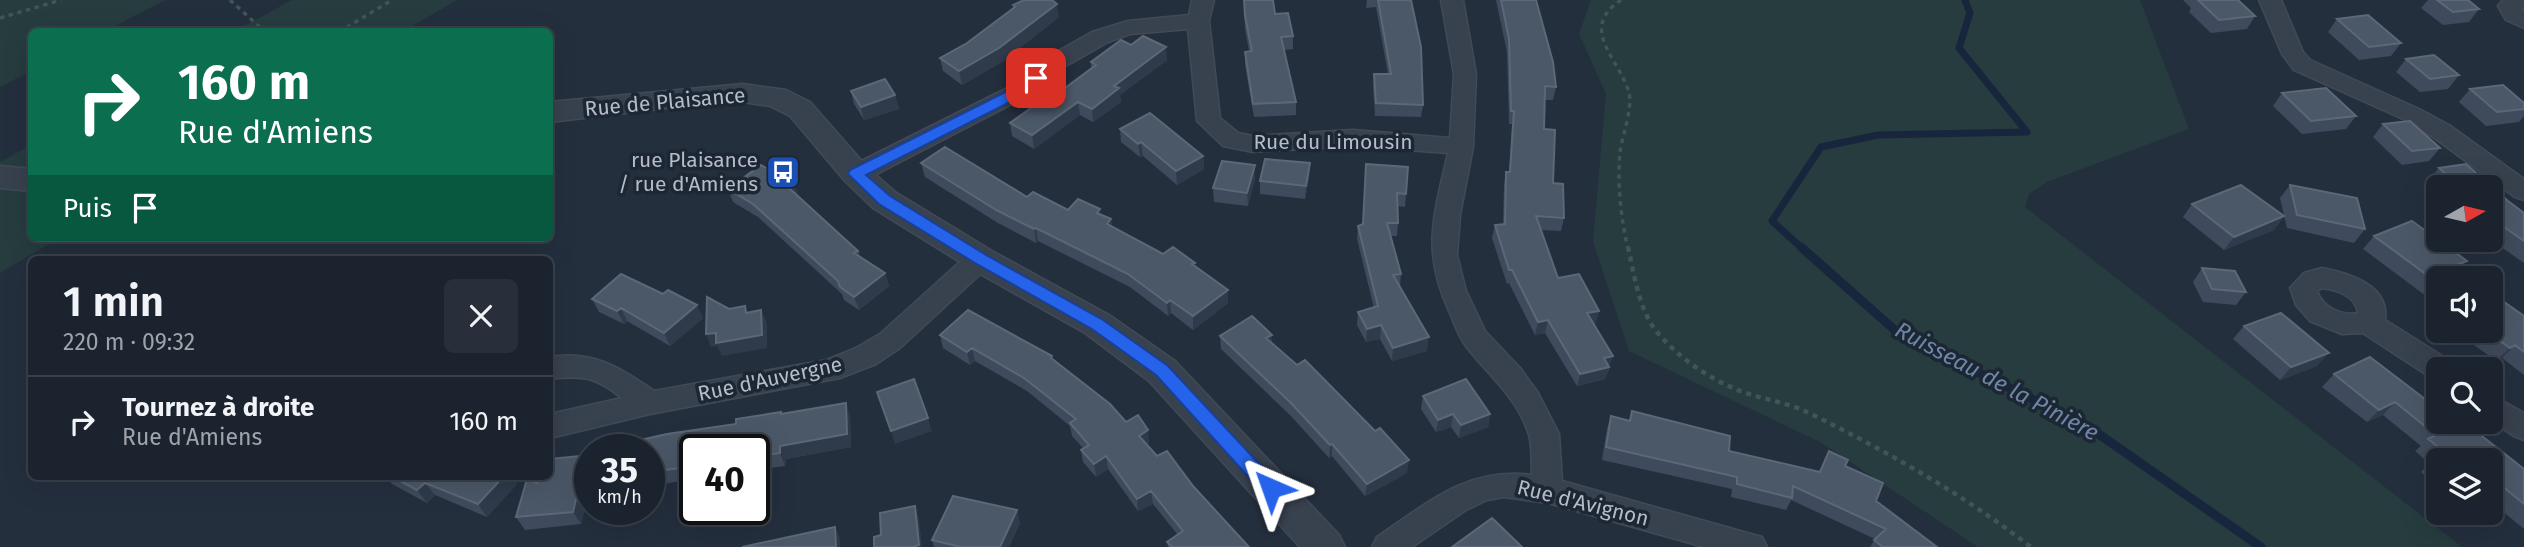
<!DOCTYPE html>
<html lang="fr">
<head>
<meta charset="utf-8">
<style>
	:root { --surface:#1b232e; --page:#282f3a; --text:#f1f3f6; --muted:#a0a4aa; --line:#39404a }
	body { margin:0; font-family:"Fira Sans",sans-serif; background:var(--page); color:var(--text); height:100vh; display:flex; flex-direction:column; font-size:26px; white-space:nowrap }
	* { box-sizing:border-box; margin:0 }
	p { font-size:23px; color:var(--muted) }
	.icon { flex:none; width:38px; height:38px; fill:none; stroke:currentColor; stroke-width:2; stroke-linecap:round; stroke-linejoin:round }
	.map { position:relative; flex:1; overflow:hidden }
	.details { position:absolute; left:28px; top:256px; width:525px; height:224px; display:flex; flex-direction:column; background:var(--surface); border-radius:10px; box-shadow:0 7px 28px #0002,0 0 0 2px var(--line) }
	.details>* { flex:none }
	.top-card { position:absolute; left:28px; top:28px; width:525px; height:214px; border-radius:10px; box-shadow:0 7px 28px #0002,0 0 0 2px var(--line); background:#0b6e4f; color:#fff; overflow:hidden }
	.needle { width:46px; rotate:82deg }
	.controls { position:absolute; left:2426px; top:175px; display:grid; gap:14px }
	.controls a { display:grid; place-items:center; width:77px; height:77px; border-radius:10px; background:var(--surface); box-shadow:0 7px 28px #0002,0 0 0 2px var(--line); font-size:35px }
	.speed { position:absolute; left:574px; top:434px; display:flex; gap:14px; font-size:35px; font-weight:700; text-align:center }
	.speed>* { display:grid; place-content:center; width:91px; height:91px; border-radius:50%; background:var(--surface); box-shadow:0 7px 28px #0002,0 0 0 2px var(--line); line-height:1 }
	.speed small { font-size:18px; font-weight:400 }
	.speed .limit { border:4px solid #111; border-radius:10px; background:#fff; color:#111 }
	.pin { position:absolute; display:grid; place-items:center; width:60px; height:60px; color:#fff; margin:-30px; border-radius:14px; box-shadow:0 4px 10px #0006 }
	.me { position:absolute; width:77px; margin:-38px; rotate:317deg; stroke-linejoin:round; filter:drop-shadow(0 0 5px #0008) }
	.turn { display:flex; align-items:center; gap:24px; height:147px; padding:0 35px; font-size:32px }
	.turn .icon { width:91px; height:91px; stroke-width:2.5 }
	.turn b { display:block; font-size:49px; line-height:60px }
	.then { display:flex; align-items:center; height:66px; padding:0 35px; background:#0003; gap:14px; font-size:26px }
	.round { display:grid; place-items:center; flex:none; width:74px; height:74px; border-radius:10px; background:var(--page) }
	.overview { display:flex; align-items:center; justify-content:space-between; height:119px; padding:0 35px }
	h1 { font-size:42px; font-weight:600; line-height:52px }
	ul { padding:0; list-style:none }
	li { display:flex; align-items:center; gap:21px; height:91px; padding:0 35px; border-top:2px solid var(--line) }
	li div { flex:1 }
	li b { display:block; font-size:26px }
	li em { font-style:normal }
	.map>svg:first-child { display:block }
	.green { fill:#263c3f }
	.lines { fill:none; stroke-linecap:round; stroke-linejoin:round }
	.stream-far1 { stroke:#17263c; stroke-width:7 }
	.stream { stroke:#17263c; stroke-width:9 }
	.minor-casing { stroke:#414a57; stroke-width:3 }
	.tertiary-casing { stroke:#414a57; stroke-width:3 }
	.path-far1 { stroke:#3f5557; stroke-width:3.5; stroke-dasharray:4.5 4.5; stroke-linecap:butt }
	.path { stroke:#3f5557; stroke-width:4.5; stroke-dasharray:5 5; stroke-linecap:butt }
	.minor { fill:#38414e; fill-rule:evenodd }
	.tertiary { fill:#38414e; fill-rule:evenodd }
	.wall { fill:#3f4b5c }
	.shaded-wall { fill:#2f3b4b }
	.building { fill:#4b5868; stroke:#5c6777; stroke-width:2 }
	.route { fill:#2563eb; stroke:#184099; stroke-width:2 }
	.labels { text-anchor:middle; stroke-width:7; stroke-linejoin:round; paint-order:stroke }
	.street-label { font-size:21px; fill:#b4bcc9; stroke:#1d2633 }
	.poi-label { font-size:21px; fill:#b4bcc9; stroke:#1d2633; text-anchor:end }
	.water-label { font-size:23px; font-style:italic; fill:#6d86a8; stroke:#1d2633 }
</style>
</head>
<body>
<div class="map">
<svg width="2524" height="547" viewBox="0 0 2524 547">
	<rect width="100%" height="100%" fill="#242f3e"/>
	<path class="green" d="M 0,0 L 165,0 L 106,31 L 32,32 L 31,71 L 0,87 Z
		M 292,0 L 457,0 L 404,31 L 235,31 Z
		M 1591,0 L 2140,0 L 2189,129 L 2047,182 L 2029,194 L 2025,207 L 2462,547 L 1978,547 L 1822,443 L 1629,351 L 1593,241 L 1606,94 L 1579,34 Z
		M 31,145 L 32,238 L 59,238 L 0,273 L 0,162 Z"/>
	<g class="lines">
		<path class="stream-far1" d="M 1803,249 L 1772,221 L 1821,147 L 1878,135 L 2027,132 L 1959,48 L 1970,13 L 1965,0"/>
		<path class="stream" d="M 1801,247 L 1897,332 L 2090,428 L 2261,547"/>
		<g class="minor-casing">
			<path id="minor" d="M 1192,0 L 1214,0 L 1209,21 L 1220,118 L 1238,133 L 1253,136 L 1353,130 L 1450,138 L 1454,74 L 1441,0 L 1463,0 L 1476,74 L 1473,147 L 1460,215 L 1457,255 L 1466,291 L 1485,331 L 1520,368 L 1538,393 L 1559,434 L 1562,481 L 1751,534 L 1762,537 L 1767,547 L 1704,547 L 1548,503 L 1504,497 L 1487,500 L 1466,510 L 1412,547 L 1372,547 L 1377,537 C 1426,504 1468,466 1532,475 C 1531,461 1533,444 1528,432 C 1516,396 1487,374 1465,345 C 1458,335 1454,322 1449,311 C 1421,250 1434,215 1448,153 L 1353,146 L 1253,152 L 1223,146 L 1197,121 L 1188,29 L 1130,34 L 1108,42 L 1057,71 L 1031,94 L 865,180 L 856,182 L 847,180 L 844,174 L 847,168 L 1015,84 L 1041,61 L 1092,32 L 1128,21 L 1189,15 Z
				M 2259,0 L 2281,0 L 2303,52 L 2310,60 L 2419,109 L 2449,125 L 2524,179 L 2524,200 L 2515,197 L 2433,137 L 2403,119 L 2294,70 L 2282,54 Z
				M 2503,0 L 2524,0 L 2524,7 L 2521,8 L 2524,12 L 2524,28 L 2506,20 L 2498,6 Z
				M 980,250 L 989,252 L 993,259 L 989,266 L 900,348 L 876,364 L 840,378 L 650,414 L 550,438 L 550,414 L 622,398 C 595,377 584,375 550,379 L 550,357 C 592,350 620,367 654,391 L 827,360 L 856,348 L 880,334 L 971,252 Z
				M 2322,268 C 2348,273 2390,285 2385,320 L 2450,361 L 2454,369 L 2438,369 L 2438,379 L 2430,377 L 2363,333 L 2342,334 L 2310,321 L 2296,305 L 2290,288 L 2304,273 ZM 2322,288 C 2337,290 2356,296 2358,313 C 2342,316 2323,308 2317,291 Z
				M 2490,394 L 2524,413 L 2524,440 L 2514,436 L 2490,420 Z"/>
		</g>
		<g class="tertiary-casing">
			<path id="tertiary" d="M 743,84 L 786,90 L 810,102 L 867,167 L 895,192 L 992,251 L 1109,315 L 1175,361 L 1339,535 L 1345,547 L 1300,547 L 1149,381 L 1085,333 L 968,267 L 873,208 L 845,181 L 790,116 L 770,106 L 743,102 L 701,104 L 550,122 L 550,102 Z
				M 0,166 L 32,169 L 32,191 L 0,188 Z"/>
		</g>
		<path class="path-far1" d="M 230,0 L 265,32
			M 1621,0 C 1577,29 1620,59 1629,93 C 1633,107 1622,137 1620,152 C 1617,183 1621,219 1628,249
			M 0,18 L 61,0
			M 339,32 L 392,0"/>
		<path class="path" d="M 1628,247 C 1634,274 1639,310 1657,332 C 1676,355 1705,376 1733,388 C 1757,399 1785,401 1809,413 C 1888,452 1961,493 2031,547"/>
		<use href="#minor" class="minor"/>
		<use href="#tertiary" class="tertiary"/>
	</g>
	<path class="wall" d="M 1244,0 L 1275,14 L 1293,36 L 1293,49 L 1284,50 L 1296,102 L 1296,115 L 1254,117 L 1245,65 L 1245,52 L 1249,51 L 1245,29 Z
		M 1367,0 L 1411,0 L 1423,105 L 1421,117 L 1375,116 L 1373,87 L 1374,74 L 1388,74 L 1376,7 L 1366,8 Z
		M 1496,0 L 1536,0 L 1556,87 L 1553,100 L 1544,100 L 1544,129 L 1553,183 L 1564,218 L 1561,231 L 1540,230 L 1558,278 L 1599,311 L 1595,324 L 1593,324 L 1609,369 L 1605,379 L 1577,386 L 1545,333 L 1535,335 L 1509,283 L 1507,284 L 1492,238 L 1495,225 L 1503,224 L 1504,185 L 1506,172 L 1509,172 L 1512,124 L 1509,124 L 1507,52 Z
		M 2183,0 L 2238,0 L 2255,16 L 2247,29 L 2211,33 L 2189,12 L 2191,8 Z
		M 2428,0 L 2468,0 L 2479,9 L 2469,22 L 2443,25 L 2421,8 Z
		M 1013,5 L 1059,17 L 1002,62 L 962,85 L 943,71 L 940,58 L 967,43 L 1013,9 Z
		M 2337,19 L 2401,43 L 2391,56 L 2359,60 L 2328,32 Z
		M 1131,45 L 1167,60 L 1120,95 L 1121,102 L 1093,122 L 1080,115 L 1034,149 L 1012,136 L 1010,123 L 1046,102 L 1091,69 L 1091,62 Z
		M 2406,59 L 2459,75 L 2448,89 L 2420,92 L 2396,72 Z
		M 2470,89 L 2524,103 L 2524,116 L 2519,122 L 2486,126 L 2459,102 Z
		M 851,91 L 895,95 L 899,109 L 864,120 L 854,104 Z
		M 2282,93 L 2356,116 L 2346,129 L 2302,134 L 2273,106 Z
		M 2383,124 L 2440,148 L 2429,161 L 2402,165 L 2373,137 Z
		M 1120,129 L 1203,156 L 1204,169 L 1177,185 L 1143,156 L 1140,157 L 1121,142 Z
		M 921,163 L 1068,210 L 1101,214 L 1111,219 L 1112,227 L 1163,254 L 1195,263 L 1195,266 L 1228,290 L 1228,303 L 1193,330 L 1171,313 L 1168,316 L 1130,287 L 1038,241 L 1036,243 L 998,223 L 925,177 Z
		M 1310,163 L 1309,177 L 1305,199 L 1260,194 L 1260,181 Z
		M 2466,164 L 2508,201 L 2524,213 L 2524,263 L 2490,239 L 2490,187 L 2438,187 L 2438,190 L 2428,181 L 2439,168 Z
		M 1255,165 L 1255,178 L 1248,206 L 1214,202 L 1213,188 Z
		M 1408,167 L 1405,207 L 1397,206 L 1398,223 L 1397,236 L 1391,236 L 1401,274 L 1400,287 L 1427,351 L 1392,361 L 1380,339 L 1366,342 L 1357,325 L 1358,312 L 1374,308 L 1357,239 L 1358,226 L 1363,224 Z
		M 2290,185 L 2365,229 L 2354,243 L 2287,228 L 2280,198 Z
		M 728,189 L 799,197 L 858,251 L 860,257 L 885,273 L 889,286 L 859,310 L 844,300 L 842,294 L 758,217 L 733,202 Z
		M 2192,204 L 2284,216 L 2274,230 L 2224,250 L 2183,217 Z
		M 2374,236 L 2459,270 L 2438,278 L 2438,305 L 2363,249 Z
		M 2202,268 L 2246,292 L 2236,305 L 2203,302 L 2193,282 Z
		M 592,299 L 703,318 L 670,346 L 627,321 L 624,324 L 599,312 Z
		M 2524,316 L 2524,375 L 2502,358 L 2496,361 L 2455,331 L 2490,331 Z
		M 2244,326 L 2317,366 L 2280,380 L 2233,339 Z
		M 940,335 L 1053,360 L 1149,443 L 1146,445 L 1157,456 L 1193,486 L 1249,547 L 1168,547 L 1167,542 L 1178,535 L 1153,504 L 1138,511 L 1108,469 L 1096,477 L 1083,462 L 1081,450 L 1083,448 L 1072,436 L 1070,426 L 1027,391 L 975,361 L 970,365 L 943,348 Z
		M 1272,335 L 1272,343 L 1407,473 L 1365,496 L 1332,456 L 1329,458 L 1291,416 L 1221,349 L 1220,336 Z
		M 2334,374 L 2438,409 L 2524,469 L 2524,529 L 2490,501 L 2490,460 L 2438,460 L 2438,487 L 2421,472 L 2430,464 L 2415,451 L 2421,446 L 2383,415 L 2367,422 L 2322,387 Z
		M 1423,396 L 1490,414 L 1488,427 L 1459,438 L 1451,427 L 1436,432 L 1421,409 Z
		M 1632,411 L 1729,451 L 1819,472 L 1829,451 L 1845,466 L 1876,501 L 1937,547 L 1870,547 L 1875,539 L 1791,500 L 1786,510 L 1731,497 L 1732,489 L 1602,460 L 1607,429 L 1611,416 L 1629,421 Z
		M 782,414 L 850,416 L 851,447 L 786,459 L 785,466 L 754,470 L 754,450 L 695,450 L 695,479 L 656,485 L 656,488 L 649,489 L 649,450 L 736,424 Z
		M 590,455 L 590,503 L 586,504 L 581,524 L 525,530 L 516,517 L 537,483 Z
		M 386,476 L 512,476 L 517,484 L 487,517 L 435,495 L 427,503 L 392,484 Z
		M 1020,523 L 1009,547 L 934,547 L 932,540 Z"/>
	<path class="shaded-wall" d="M 1057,4 L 1059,17 L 1002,62 L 962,85 L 959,71 Z
		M 1166,47 L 1167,60 L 1120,95 L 1121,102 L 1093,122 L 1092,109 L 1114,86 Z
		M 895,95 L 899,109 L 864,120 L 861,107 Z
		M 1078,102 L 1080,115 L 1034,149 L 1032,135 Z
		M 1141,142 L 1143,156 L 1140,157 L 1138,144 Z
		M 1203,156 L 1204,169 L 1177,185 L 1176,171 Z
		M 1310,163 L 1309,177 L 1305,199 L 1306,186 Z
		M 1255,165 L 1255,178 L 1248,206 L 1247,193 Z
		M 794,184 L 799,197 L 789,188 Z
		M 2284,216 L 2274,230 L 2224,250 L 2234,237 Z
		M 1111,219 L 1113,232 L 1107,224 Z
		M 1036,228 L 1038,241 L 1036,243 L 1034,229 Z
		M 2467,261 L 2455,274 L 2454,266 Z
		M 885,273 L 889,286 L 859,310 L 854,297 Z
		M 1228,290 L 1228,303 L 1193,330 L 1193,316 Z
		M 1170,300 L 1171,313 L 1168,316 L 1167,303 Z
		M 697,305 L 703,318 L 670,346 L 664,333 Z
		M 621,308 L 627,321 L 624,324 L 617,311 Z
		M 761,310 L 767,323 L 767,348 L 722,356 L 717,346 L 711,347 L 706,334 Z
		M 1599,311 L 1595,324 L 1583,326 L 1587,313 Z
		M 1548,320 L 1545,333 L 1535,335 L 1538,322 Z
		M 1381,325 L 1380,339 L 1366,342 L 1367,329 Z
		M 1272,335 L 1272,348 L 1266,338 Z
		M 1429,337 L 1427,351 L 1392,361 L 1393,348 Z
		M 2515,345 L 2502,358 L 2496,361 L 2510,348 Z
		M 972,348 L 975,361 L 970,365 L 967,352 Z
		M 2329,353 L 2317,366 L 2280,380 L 2291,367 Z
		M 1613,356 L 1605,379 L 1577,386 L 1580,374 L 1604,358 Z
		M 2395,402 L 2383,415 L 2367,422 L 2379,410 Z
		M 846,403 L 850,416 L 851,447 L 786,459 L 785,466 L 780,453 L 780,446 Z
		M 1453,414 L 1451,427 L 1436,432 L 1438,420 Z
		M 1490,414 L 1488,427 L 1459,438 L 1461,425 Z
		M 928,418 L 932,431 L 895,444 L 891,431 Z
		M 1148,430 L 1149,443 L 1140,449 L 1139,436 Z
		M 1332,444 L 1332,456 L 1329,458 L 1330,445 Z
		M 1106,456 L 1108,469 L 1096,477 L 1094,464 Z
		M 1409,460 L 1407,473 L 1365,496 L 1367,484 Z
		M 649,473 L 656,485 L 656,488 L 649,489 Z
		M 504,476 L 512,476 L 517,484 L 487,517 L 478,504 Z
		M 425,483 L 435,495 L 427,503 L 417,490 Z
		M 590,489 L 590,503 L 586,504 L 581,524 L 573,512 L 578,491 Z
		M 1151,491 L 1153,504 L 1138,511 L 1137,499 Z
		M 915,506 L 919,519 L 922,547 L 912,547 Z
		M 1017,510 L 1020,523 L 1009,547 L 1000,547 Z
		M 835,527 L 840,539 L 840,547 L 836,547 Z"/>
	<path class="building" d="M 1024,0 L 1052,0 L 1057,4 L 999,48 L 959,71 L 940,58 L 967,43 L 1015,7 L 1013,5 Z
		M 1244,0 L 1273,0 L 1275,14 L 1288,13 L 1293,36 L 1281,37 L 1296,102 L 1253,104 L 1245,52 L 1252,51 L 1245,16 Z
		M 1378,0 L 1411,0 L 1421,47 L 1423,105 L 1376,103 L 1374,74 L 1391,74 Z
		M 1501,0 L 1536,0 L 1553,62 L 1556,87 L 1545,86 L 1544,129 L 1555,130 L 1553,183 L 1563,184 L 1564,218 L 1536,216 L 1558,278 L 1579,274 L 1599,311 L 1587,313 L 1613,356 L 1604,358 L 1609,367 L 1580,374 L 1548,320 L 1538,322 L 1512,270 L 1509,270 L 1495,225 L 1505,224 L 1506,172 L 1510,172 L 1514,111 L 1511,111 L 1509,39 Z
		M 2198,0 L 2238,0 L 2255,16 L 2219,20 Z
		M 2437,0 L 2468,0 L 2479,9 L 2453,12 Z
		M 2368,15 L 2401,43 L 2369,47 L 2337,19 Z
		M 1143,36 L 1166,47 L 1114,86 L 1119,88 L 1092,109 L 1078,102 L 1032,135 L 1010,123 L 1042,100 L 1046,102 L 1096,65 L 1091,62 L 1121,40 L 1131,45 Z
		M 2434,55 L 2459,75 L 2430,79 L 2406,59 Z
		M 885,79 L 895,95 L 861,107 L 851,91 Z
		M 2503,85 L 2524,103 L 2524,109 L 2497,112 L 2470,89 Z
		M 2326,88 L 2356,116 L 2311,121 L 2282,93 Z
		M 1150,113 L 1203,156 L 1176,171 L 1141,142 L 1138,144 L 1120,129 Z
		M 2410,121 L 2440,148 L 2412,151 L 2383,124 Z
		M 945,147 L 1027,197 L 1033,192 L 1068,210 L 1078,199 L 1100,209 L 1097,213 L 1111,219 L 1107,224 L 1163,254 L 1173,247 L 1195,263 L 1192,264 L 1228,290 L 1193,316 L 1170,300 L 1167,303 L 1128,274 L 1036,228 L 1034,229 L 996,210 L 921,163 Z
		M 1265,159 L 1310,163 L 1306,186 L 1260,181 Z
		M 1222,161 L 1255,165 L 1247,193 L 1213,188 Z
		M 1366,164 L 1408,167 L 1406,194 L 1397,193 L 1398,223 L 1387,223 L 1401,274 L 1393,275 L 1429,337 L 1393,348 L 1381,325 L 1367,329 L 1358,312 L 1378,306 L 1358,226 L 1363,224 Z
		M 2466,164 L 2508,201 L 2524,213 L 2524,241 L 2490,217 L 2490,187 L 2460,187 L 2439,168 Z
		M 761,165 L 794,184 L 789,188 L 858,251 L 854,253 L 885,273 L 854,297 L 840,287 L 838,281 L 753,204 L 728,189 Z
		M 2241,185 L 2284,216 L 2234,237 L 2192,204 Z
		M 2290,185 L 2357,198 L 2365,229 L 2297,215 Z
		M 2412,221 L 2467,261 L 2454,266 L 2471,278 L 2438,278 L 2438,283 L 2374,236 Z
		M 2202,268 L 2235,271 L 2246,292 L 2212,289 Z
		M 621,274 L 663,294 L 668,290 L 697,305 L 664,333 L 621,308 L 617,311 L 592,299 Z
		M 2490,292 L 2524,316 L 2524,352 L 2515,345 L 2510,348 L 2486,331 L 2490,331 Z
		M 707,297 L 729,309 L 745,306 L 746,313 L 761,310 L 762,335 L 716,343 L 716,333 L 706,334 Z
		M 968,310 L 1052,356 L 1051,358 L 1110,404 L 1126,422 L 1138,415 L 1148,430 L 1139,436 L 1157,456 L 1167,451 L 1193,486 L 1249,547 L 1172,547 L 1167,542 L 1183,531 L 1151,491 L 1137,499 L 1106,456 L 1094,464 L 1081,450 L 1089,445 L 1070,423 L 1076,419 L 1024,378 L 972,348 L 967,352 L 940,335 Z
		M 2281,313 L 2329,353 L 2291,367 L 2244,326 Z
		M 1252,316 L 1272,335 L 1266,338 L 1297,365 L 1305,360 L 1375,431 L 1380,428 L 1409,460 L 1367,484 L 1332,444 L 1330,445 L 1291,403 L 1220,336 Z
		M 2370,357 L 2438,409 L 2438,422 L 2464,422 L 2524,469 L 2524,504 L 2490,476 L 2490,460 L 2438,460 L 2438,463 L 2434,460 L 2447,454 L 2428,439 L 2436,435 L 2395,402 L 2379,410 L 2334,374 Z
		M 914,379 L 928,418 L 891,431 L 877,392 Z
		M 1466,379 L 1490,414 L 1461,425 L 1453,414 L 1438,420 L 1423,396 Z
		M 846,403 L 847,434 L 780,446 L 780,453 L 754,457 L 754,450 L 695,450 L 695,466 L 649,472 L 649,450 L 604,450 L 604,448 L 667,434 L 736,424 L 736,419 L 781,412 L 781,414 Z
		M 1632,411 L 1730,436 L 1729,451 L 1820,472 L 1829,451 L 1848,460 L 1845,466 L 1883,483 L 1876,501 L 1937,547 L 1883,547 L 1874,540 L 1886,529 L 1793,486 L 1792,498 L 1737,484 L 1737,477 L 1606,447 L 1611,416 L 1630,421 Z
		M 590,455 L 590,489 L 578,491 L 573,512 L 516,517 L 527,479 L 537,483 L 539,476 L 550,476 L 550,459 Z
		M 391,476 L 504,476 L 478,504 L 425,483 L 417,490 Z
		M 953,496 L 1017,510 L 1000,547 L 961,547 L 932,540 Z
		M 915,506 L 919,545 L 912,547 L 874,547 L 874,537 L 881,535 L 880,513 Z
		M 1492,518 L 1522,547 L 1452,547 Z
		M 835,527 L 836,547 L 742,547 Z"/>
	<path class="route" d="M 1036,73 L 1043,78 L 1041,81 L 1014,100 L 866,175 L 890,196 L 986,255 L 1103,320 L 1168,366 L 1277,483 L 1280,488 L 1277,494 L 1271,496 L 1264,494 L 1156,375 L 1092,329 L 975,263 L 879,204 L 848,174 L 850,170 L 1004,93 Z"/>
	<defs>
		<g id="bus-square" transform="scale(1.75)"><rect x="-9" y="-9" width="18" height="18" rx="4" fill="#1a4fb4" stroke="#1d2633"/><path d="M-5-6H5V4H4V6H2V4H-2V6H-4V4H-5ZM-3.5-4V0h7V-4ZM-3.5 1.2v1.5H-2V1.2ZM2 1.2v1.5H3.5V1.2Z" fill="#fff"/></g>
	</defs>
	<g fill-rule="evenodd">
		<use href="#bus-square" x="783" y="172"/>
	</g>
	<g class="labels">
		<g class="street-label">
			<text transform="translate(665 102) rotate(-5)" y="7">Rue de Plaisance</text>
			<text x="1333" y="149">Rue du Limousin</text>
			<text transform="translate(770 379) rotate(-12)" y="7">Rue d'Auvergne</text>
			<text transform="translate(1583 503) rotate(14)" y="7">Rue d'Avignon</text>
		</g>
		<g class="poi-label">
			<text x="758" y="167">rue Plaisance<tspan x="758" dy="24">/ rue d'Amiens</tspan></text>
		</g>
		<g class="water-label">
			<text transform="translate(1997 381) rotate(28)" y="8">Ruisseau de la Pinière</text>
		</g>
	</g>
</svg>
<div class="controls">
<a><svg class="needle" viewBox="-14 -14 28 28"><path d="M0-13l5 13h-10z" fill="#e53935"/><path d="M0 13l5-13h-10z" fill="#a0a4aa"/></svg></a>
<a><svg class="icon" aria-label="sound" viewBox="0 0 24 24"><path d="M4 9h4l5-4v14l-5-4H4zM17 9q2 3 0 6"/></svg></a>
<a><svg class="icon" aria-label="search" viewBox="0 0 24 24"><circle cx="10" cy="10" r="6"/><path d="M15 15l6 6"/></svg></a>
<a><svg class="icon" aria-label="layers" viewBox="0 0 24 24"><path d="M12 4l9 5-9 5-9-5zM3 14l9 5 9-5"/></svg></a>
</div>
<div class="speed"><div>35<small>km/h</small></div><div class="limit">40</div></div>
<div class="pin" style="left:1036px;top:78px;background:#d93025"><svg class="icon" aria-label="arrive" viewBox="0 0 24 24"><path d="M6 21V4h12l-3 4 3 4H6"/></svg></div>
<svg class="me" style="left:1271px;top:488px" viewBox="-20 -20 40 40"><path d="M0-17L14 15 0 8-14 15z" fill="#2563eb" stroke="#fff" stroke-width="4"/></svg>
<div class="top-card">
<div class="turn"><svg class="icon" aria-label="right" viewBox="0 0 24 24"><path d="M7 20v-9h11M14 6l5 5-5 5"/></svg><div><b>160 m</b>Rue d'Amiens</div></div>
<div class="then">Puis<svg class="icon" aria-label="arrive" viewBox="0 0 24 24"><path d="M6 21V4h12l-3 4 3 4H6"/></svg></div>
</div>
<section class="details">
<div class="overview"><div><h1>1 min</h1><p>220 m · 09:32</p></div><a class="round"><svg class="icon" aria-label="close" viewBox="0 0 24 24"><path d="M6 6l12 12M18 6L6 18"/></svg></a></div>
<ul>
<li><svg class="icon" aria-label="right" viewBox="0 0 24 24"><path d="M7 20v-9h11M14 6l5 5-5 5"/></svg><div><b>Tournez à droite</b><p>Rue d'Amiens</p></div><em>160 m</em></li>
</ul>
</section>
</div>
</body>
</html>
